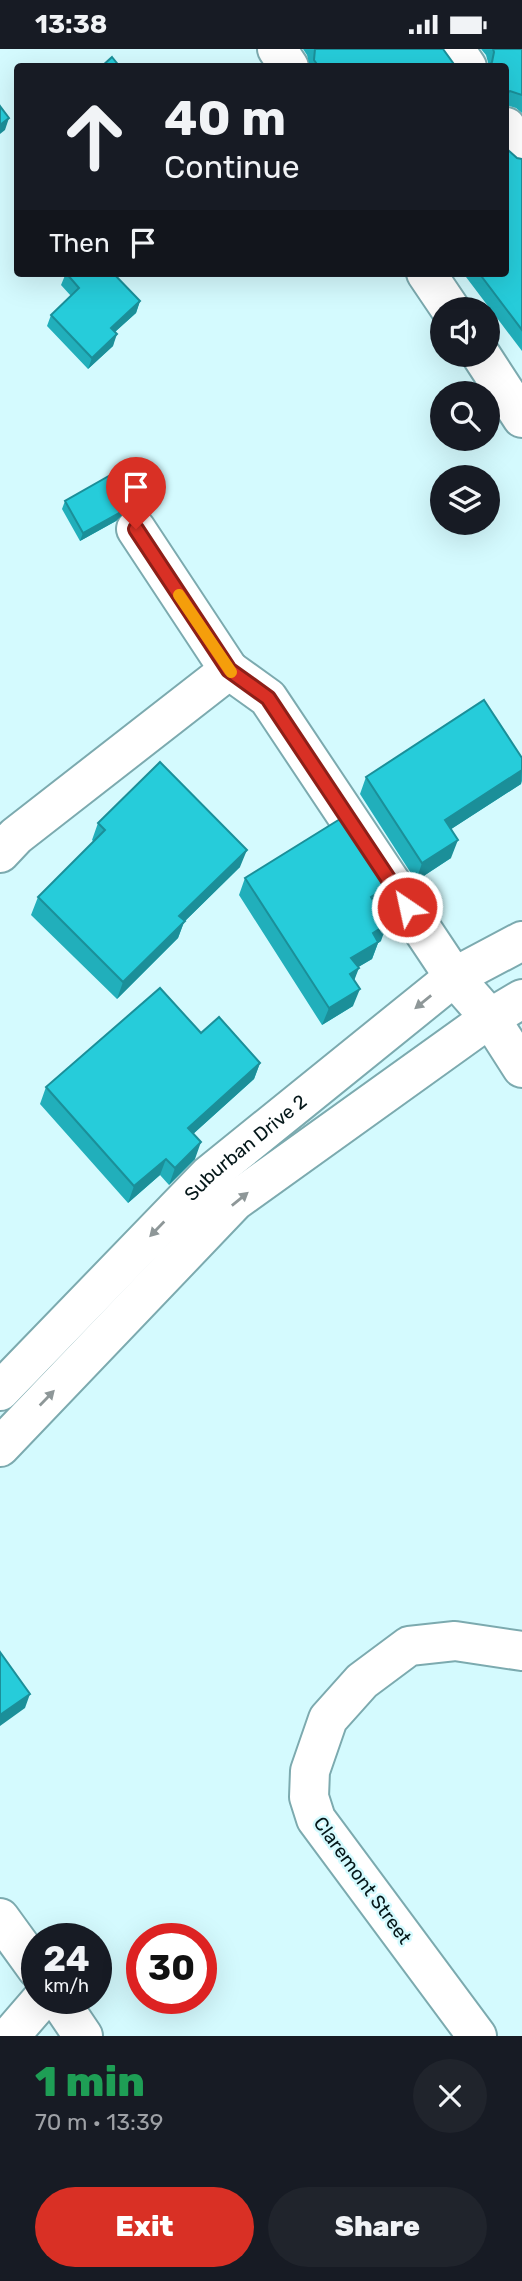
<!DOCTYPE html>
<html lang="en">
<head>
<meta charset="utf-8">
<style>
	:root { --surface:#171b24; --page:#20242c; --text:#f1f3f6; --muted:#9ea1a6; --accent:#d93025 }
	body { margin:0; font-family:Rubik,sans-serif; background:var(--page); color:var(--text); height:100vh; display:flex; flex-direction:column; font-size:26px; white-space:nowrap }
	* { box-sizing:border-box; margin:0 }
	p { font-size:23px; color:var(--muted) }
	.icon { flex:none; width:38px; height:38px; fill:none; stroke:currentColor; stroke-width:2; stroke-linecap:round; stroke-linejoin:round }
	.map { position:relative; height:1987px; overflow:hidden }
	.drawer { display:flex; flex-direction:column; background:var(--surface); flex:1 }
	.drawer>* { flex:none }
	.guide { position:absolute; left:14px; top:14px; width:495px; height:214px; border-radius:7px; box-shadow:0 7px 28px #0002; background:#171b24; color:var(--text); overflow:hidden }
	.tools { position:absolute; left:430px; top:248px; display:grid; gap:14px }
	.tools a { display:grid; place-items:center; width:70px; height:70px; border-radius:50%; background:var(--surface); box-shadow:0 7px 28px #0002; font-size:35px }
	.speed { position:absolute; left:21px; top:1874px; display:flex; gap:14px; font-size:35px; font-weight:700; text-align:center }
	.speed>* { display:grid; place-content:center; width:91px; height:91px; border-radius:50%; background:var(--surface); box-shadow:0 7px 28px #0002; line-height:1 }
	.speed small { font-size:18px; font-weight:400 }
	.speed .limit { border:10px solid #d22; background:#fff; color:#111 }
	.pin { position:absolute; display:grid; place-items:center; width:60px; height:60px; color:#fff; margin:-72px -30px; border-radius:50% 50% 50% 0; rotate:-45deg; box-shadow:0 0 7px #0007 }
	.pin .icon { rotate:45deg }
	.me { position:absolute; width:77px; margin:-38px; rotate:326deg; stroke-linejoin:round; filter:drop-shadow(0 0 5px #0008) }
	.turn { display:flex; align-items:center; gap:24px; height:147px; padding:0 35px; font-size:32px }
	.turn .icon { width:91px; height:91px; stroke-width:2.5 }
	.turn b { display:block; font-size:49px; line-height:60px }
	.then { display:flex; align-items:center; height:66px; padding:0 35px; background:#0003; gap:14px; font-size:26px }
	.round { display:grid; place-items:center; flex:none; width:74px; height:74px; border-radius:37px; background:var(--page) }
	.overview { display:flex; align-items:center; justify-content:space-between; height:119px; padding:0 35px }
	h1 { font-size:42px; font-weight:800; line-height:52px; color:#1e9e55 }
	.button { display:flex; gap:14px; margin-top:auto; padding:14px 35px }
	.button a { flex:1; height:80px; border-radius:42px; background:var(--accent); color:#fff; font-size:28px; font-weight:800; line-height:80px; text-align:center }
	.button a+a { background:var(--page); color:var(--text) }
	.status { display:flex; justify-content:space-between; align-items:center; height:49px; padding:0 35px; background:var(--surface); direction:ltr }
	.status svg { height:19px; fill:currentColor }
	.map>svg:first-child { display:block }
	.lines { fill:none; stroke-linecap:round; stroke-linejoin:round }
	.minor-casing { stroke:#7caaaf; stroke-width:42 }
	.minor { stroke:#fff; stroke-width:38 }
	.wall { fill:#21afbb }
	.shaded-wall { fill:#1b8f99 }
	.building { fill:#26ccda; stroke:#1b8f99; stroke-width:2 }
	.oneway { fill:#8e9798 }
	.route-casing { stroke:#8d1f18; stroke-width:18 }
	.route { stroke:#d93025; stroke-width:12 }
	.slow { stroke:#f59e0b; stroke-width:12 }
	.labels { text-anchor:middle; stroke-width:5; stroke-linejoin:round; paint-order:stroke }
	.street-label { font-size:19px; fill:#051719; stroke:#d4fafe }
</style>
</head>
<body>
<div class="status"><b>13:38</b><svg viewBox="0 0 49 12"><path d="M0 12V9h3v3zM5 12V6h3v6zM10 12V3h3v9zM15 12V0h3v12zM26 1h20v11H26zM47 4h2v5h-2z"/></svg></div>
<div class="map">
<svg width="522" height="1987" viewBox="0 0 522 1987">
	<rect width="100%" height="100%" fill="#d4fafe"/>
	<g class="lines">
		<g class="minor-casing">
			<g id="minor">
				<path d="M 277,0 L 289,18"/>
				<path d="M 455,0 L 467,18"/>
				<path d="M 506,78 L 522,104"/>
				<path d="M 426,224 L 451,261"/>
				<path d="M 481,306 L 522,369"/>
				<path d="M 136,480 L 229,621"/>
				<path d="M 0,804 L 16,787 L 229,621 L 268,649 L 454,928 L 490,969 L 522,1019"/>
				<path id="s1" d="M 0,1342 L 209,1126 L 454,928 L 522,892"/>
				<path d="M 0,1398 L 235,1152 L 490,969 L 522,950"/>
				<path d="M 0,1869 L 37,1920"/>
				<path d="M 58,1950 L 83,1987"/>
				<path d="M 10,1987 L 42,1950"/>
				<path d="M 477,1987 L 316,1770 L 309,1748 L 310,1722 L 328,1670 L 362,1632 L 409,1597 L 455,1592 L 522,1602"/>
			</g>
		</g>
		<use href="#minor" class="minor"/>
	</g>
	<path class="wall" d="M 303,0 L 443,0 L 456,18 L 310,18 L 307,6 Z
		M 481,0 L 522,0 L 522,64 L 516,59 L 506,56 L 506,18 L 489,17 L 486,6 Z
		M 508,101 L 517,109 L 522,110 L 522,302 L 463,224 L 506,224 Z
		M 66,224 L 140,252 L 136,264 L 115,283 L 113,297 L 88,320 L 47,277 L 51,266 L 71,247 L 61,236 Z
		M 65,452 L 131,452 L 128,460 L 116,472 L 80,492 L 62,460 Z
		M 522,709 L 522,732 L 521,735 L 451,780 L 451,809 L 416,832 L 360,745 L 366,728 Z
		M 98,774 L 240,818 L 184,873 L 178,889 L 117,950 L 31,866 L 38,848 L 94,793 L 92,791 Z
		M 245,829 L 386,838 L 379,856 L 377,857 L 381,892 L 378,894 L 372,910 L 358,918 L 354,931 L 353,957 L 322,976 L 239,846 Z
		M 201,984 L 260,1014 L 254,1030 L 193,1085 L 195,1110 L 169,1136 L 160,1126 L 128,1154 L 40,1055 L 46,1038 Z"/>
	<path class="shaded-wall" d="M 510,42 L 506,53 L 506,43 Z
		M 9,69 L 5,81 L 0,85 L 0,76 Z
		M 140,252 L 136,264 L 107,290 L 111,279 Z
		M 117,285 L 113,297 L 88,320 L 92,309 Z
		M 131,452 L 128,460 L 116,472 L 80,492 L 83,484 Z
		M 522,721 L 521,735 L 439,788 L 445,771 Z
		M 458,791 L 451,809 L 416,832 L 422,814 Z
		M 247,801 L 240,818 L 184,873 L 178,889 L 117,950 L 123,933 L 179,867 Z
		M 386,838 L 379,856 L 364,865 L 371,848 Z
		M 387,875 L 381,892 L 378,894 L 372,910 L 345,926 L 351,909 L 373,884 Z
		M 359,919 L 352,937 L 350,925 Z
		M 360,940 L 353,957 L 322,976 L 329,959 Z
		M 260,1014 L 254,1030 L 182,1095 L 188,1079 Z
		M 201,1093 L 195,1110 L 169,1136 L 175,1119 Z
		M 166,1110 L 160,1126 L 128,1154 L 134,1137 Z
		M 30,1645 L 25,1659 L 0,1677 L 0,1666 Z"/>
	<path class="building" d="M 315,0 L 443,0 L 456,18 L 319,18 L 314,11 Z
		M 493,0 L 522,0 L 522,46 L 510,42 L 506,43 L 506,18 L 488,18 L 492,13 L 494,3 Z
		M 112,8 L 120,18 L 101,18 Z
		M 0,57 L 9,69 L 0,76 Z
		M 506,97 L 508,101 L 517,109 L 522,110 L 522,281 L 479,224 L 506,224 Z
		M 66,224 L 113,224 L 140,252 L 111,279 L 117,285 L 92,309 L 51,266 L 79,239 Z
		M 114,424 L 131,452 L 119,464 L 83,484 L 65,452 Z
		M 484,651 L 522,709 L 522,721 L 445,771 L 458,791 L 422,814 L 366,728 Z
		M 160,713 L 247,801 L 179,867 L 185,872 L 123,933 L 38,848 L 105,781 L 98,774 Z
		M 340,770 L 386,838 L 371,848 L 387,875 L 373,884 L 378,893 L 351,909 L 359,919 L 350,925 L 360,940 L 329,959 L 245,829 Z
		M 160,939 L 201,984 L 219,968 L 260,1014 L 188,1079 L 201,1093 L 175,1119 L 166,1110 L 134,1137 L 46,1038 Z
		M 0,1603 L 30,1645 L 0,1666 Z"/>
	<defs><path id="oneway-solid" d="M-6-.8H1V-3.2L6.5 0L1 3.2V.8H-6Z" transform="scale(1.75)"/></defs>
	<g class="oneway">
		<use href="#oneway-solid" transform="translate(423 953) rotate(141)"/>
		<use href="#oneway-solid" transform="translate(240 1150) rotate(-39)"/>
		<use href="#oneway-solid" transform="translate(157 1180) rotate(134)"/>
		<use href="#oneway-solid" transform="translate(47 1349) rotate(-46)"/>
	</g>
	<g class="lines">
		<g class="route-casing">
			<path id="route" d="M 136,480 L 229,621 L 268,649 L 407,858"/>
		</g>
		<use href="#route" class="route"/>
		<path class="slow" d="M 179,546 L 231,623"/>
	</g>
	<g class="labels">
		<g class="street-label">
			<text dy="7" stroke="none"><textPath href="#s1" startOffset="346">Suburban Drive 2</textPath></text>
			<text transform="translate(363 1831) rotate(54)" y="7">Claremont Street</text>
		</g>
	</g>
</svg>
<div class="tools">
<a><svg class="icon" aria-label="sound" viewBox="0 0 24 24"><path d="M4 9h4l5-4v14l-5-4H4zM17 9q2 3 0 6"/></svg></a>
<a><svg class="icon" aria-label="search" viewBox="0 0 24 24"><circle cx="10" cy="10" r="6"/><path d="M15 15l6 6"/></svg></a>
<a><svg class="icon" aria-label="layers" viewBox="0 0 24 24"><path d="M12 4l9 5-9 5-9-5zM3 14l9 5 9-5"/></svg></a>
</div>
<div class="speed"><div>24<small>km/h</small></div><div class="limit">30</div></div>
<div class="pin" style="left:136px;top:480px;background:#d93025"><svg class="icon" aria-label="arrive" viewBox="0 0 24 24"><path d="M6 21V4h12l-3 4 3 4H6"/></svg></div>
<svg class="me" style="left:407px;top:858px" viewBox="-20 -20 40 40"><circle r="17" fill="#d93025" stroke="#fff" stroke-width="3"/><path d="M0-11L8 9 0 5-8 9z" fill="#fff"/></svg>
<div class="guide">
<div class="turn"><svg class="icon" aria-label="ahead" viewBox="0 0 24 24"><path d="M12 20V5M6 11l6-6 6 6"/></svg><div><b>40 m</b>Continue</div></div>
<div class="then">Then<svg class="icon" aria-label="arrive" viewBox="0 0 24 24"><path d="M6 21V4h12l-3 4 3 4H6"/></svg></div>
</div>
</div>
<section class="drawer">
<div class="overview"><div><h1>1 min</h1><p>70 m · 13:39</p></div><a class="round"><svg class="icon" aria-label="close" viewBox="0 0 24 24"><path d="M6 6l12 12M18 6L6 18"/></svg></a></div>
<div class="button"><a>Exit</a><a>Share</a></div>
</section>
</body>
</html>
